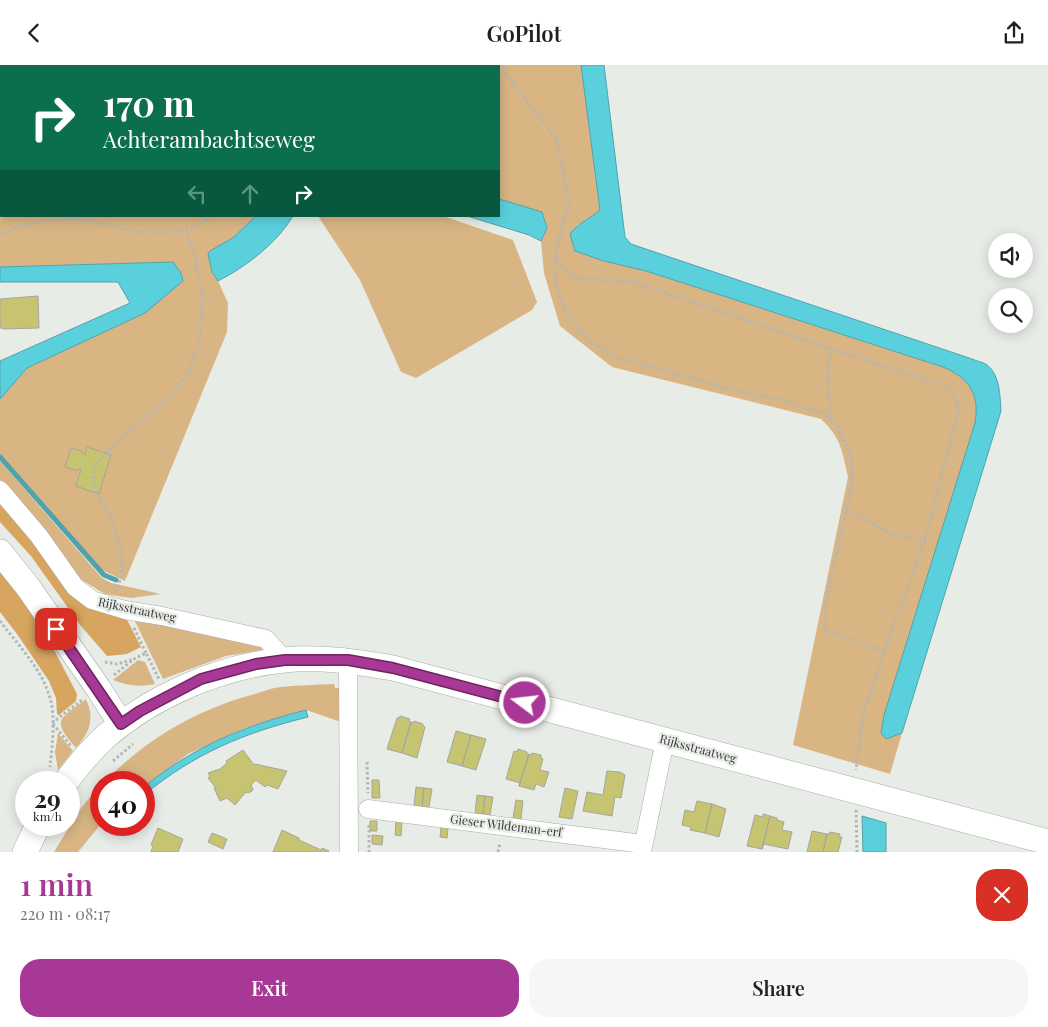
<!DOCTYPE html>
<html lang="en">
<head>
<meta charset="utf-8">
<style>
	:root { --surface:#fff; --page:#f6f6f6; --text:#202124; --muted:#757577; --accent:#a83895 }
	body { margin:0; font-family:"Playfair Display",serif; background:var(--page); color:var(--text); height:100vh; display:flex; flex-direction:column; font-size:19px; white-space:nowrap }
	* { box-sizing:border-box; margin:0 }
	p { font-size:16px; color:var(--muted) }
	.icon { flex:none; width:28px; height:28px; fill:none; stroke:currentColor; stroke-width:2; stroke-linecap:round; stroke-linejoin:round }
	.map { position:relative; height:787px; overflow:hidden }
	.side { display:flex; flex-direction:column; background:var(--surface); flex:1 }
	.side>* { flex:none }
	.banner { position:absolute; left:0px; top:0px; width:500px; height:152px; box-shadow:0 2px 12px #0003; background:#0b6e4f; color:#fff; overflow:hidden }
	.fabs { position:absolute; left:988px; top:168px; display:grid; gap:10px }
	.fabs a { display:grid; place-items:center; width:45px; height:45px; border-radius:50%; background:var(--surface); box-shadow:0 2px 12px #0003; font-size:25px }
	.speed { position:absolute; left:15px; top:706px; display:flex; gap:10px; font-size:25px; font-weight:700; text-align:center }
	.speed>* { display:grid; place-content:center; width:65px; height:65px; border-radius:50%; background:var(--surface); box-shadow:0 2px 12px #0003; line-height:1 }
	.speed small { font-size:12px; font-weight:400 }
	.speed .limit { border:8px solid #d22; background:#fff; color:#111 }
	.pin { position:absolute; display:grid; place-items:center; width:42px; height:42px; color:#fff; margin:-21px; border-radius:10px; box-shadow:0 2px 8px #0006 }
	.me { position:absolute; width:55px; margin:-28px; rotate:285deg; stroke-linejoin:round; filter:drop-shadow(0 0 4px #0008) }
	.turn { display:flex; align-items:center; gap:18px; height:105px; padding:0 20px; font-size:22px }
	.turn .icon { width:65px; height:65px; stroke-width:2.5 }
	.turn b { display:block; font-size:35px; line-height:42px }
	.lanes { display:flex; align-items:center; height:48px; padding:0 20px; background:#0003; justify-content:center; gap:25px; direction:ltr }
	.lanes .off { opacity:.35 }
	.round { display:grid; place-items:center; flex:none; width:52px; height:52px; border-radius:20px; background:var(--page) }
	.head { display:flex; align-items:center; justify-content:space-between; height:85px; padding:0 20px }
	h1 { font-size:30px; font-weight:600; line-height:38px; color:var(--accent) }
	.primary-button { display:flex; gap:10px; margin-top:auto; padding:10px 20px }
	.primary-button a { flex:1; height:58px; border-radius:20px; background:var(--accent); color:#fff; font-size:20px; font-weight:600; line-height:58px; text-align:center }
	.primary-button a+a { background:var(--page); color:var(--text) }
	header { display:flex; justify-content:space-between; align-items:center; height:65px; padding:0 20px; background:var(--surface); font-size:22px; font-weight:600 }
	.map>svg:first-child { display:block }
	.green { fill:#d9b584 }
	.forest { fill:#d7a55f }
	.water { fill:#5bd0dd; stroke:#50a2ab }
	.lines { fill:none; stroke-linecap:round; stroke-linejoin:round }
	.stream { stroke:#50a2ab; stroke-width:5 }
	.building { fill:#c7c471; stroke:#a5a59f }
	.street-casing { stroke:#a8aca7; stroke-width:19 }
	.secondary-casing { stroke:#a8aca7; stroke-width:26 }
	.highway-casing { stroke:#a8aca7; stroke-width:29 }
	.path { stroke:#b3b6b2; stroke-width:3; stroke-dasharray:2.5 2.5; stroke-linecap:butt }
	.street { stroke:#fff; stroke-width:18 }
	.secondary { stroke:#fff; stroke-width:25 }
	.highway { stroke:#fff; stroke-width:28 }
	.route-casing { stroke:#6d2461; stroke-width:12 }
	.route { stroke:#a83895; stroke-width:9 }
	.labels { text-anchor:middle; stroke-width:4.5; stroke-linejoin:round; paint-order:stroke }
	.street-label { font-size:12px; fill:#373836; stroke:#e8ece7 }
</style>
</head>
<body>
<header><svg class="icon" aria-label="back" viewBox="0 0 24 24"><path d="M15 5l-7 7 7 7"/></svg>GoPilot<svg class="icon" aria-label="share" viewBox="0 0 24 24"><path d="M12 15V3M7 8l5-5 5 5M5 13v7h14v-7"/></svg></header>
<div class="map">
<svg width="1048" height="787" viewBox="0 0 1048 787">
	<rect width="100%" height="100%" fill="#e8ece7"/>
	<path class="green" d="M 233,0 L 581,0 L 600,145 L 588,156 L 577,160 L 604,196 L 646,206 L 943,302 C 969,313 980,329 976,358 L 884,650 L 881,668 L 886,674 L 902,668 L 890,709 L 793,680 L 848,412 C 842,385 841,373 821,354 L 612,302 L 560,261 L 544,208 L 541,176 L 547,163 L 542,148 L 499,134 L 499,1 L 232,1 Z
		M 3,151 L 256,151 L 234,172 L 211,186 L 212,207 L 218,216 L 228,238 L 227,267 L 125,516 L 102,505 L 0,389 L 0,334 L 27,303 L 145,248 L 173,197 L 0,202 L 0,153 Z
		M 318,151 L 443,151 L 513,175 L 537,237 L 532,245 L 416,313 L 401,307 L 360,215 Z
		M 0,396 L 102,513 L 111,518 L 161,529 L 131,533 L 105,529 L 80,514 L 0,414 Z
		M 132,550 L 266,580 L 262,585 L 226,591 L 163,614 Z
		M 138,595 L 145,597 L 155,619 C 140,622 128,621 113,615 Z
		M 334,619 L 335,623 L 339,623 L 341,657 L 306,645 L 245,663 L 188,689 L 144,722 L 144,718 L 103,718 C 145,675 197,644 255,629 C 264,626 272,623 281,622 C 298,620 317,620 334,619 Z
		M 86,634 C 95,654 90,667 76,683 C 51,654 59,655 86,634 Z
		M 58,668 L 73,686 L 58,705 L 55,687 Z
		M 101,719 L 101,759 L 78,787 L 54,787 L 81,743 Z"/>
	<path class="forest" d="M 0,428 L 86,535 L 124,549 L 141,582 L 127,589 L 107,591 L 81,561 L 31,491 L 0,457 Z
		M 0,507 L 18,529 L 50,577 L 77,629 L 76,636 L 59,650 L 57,649 L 56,633 L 49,616 L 17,569 L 0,547 Z"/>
	<path class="water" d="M 581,0 L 604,0 L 625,172 L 631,179 L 972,294 C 976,296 983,297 987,300 C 1000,310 1000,331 1001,346 L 902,668 L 886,674 L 881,668 L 884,650 L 975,358 C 980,329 969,313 943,302 L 646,206 L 604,196 L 575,186 L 570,169 C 578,158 590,154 600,145 Z
		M 499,134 L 542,147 L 547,163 L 541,176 L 529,170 L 467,151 L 499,151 Z
		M 256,151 L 293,151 C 276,179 247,201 218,216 L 212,207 L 208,189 L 210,186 L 234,172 Z
		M 173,197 L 181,208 L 183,216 L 145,248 L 27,303 L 0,334 L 0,296 L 130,238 L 118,217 L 0,217 L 0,202 Z
		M 306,645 L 308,652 C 244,668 195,688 144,730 L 144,722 C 194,681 244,661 306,645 Z
		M 862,751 L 886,758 L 886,787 L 863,787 Z"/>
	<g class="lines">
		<path class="stream" d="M 0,392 L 104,510 L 116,515"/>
	</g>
	<path class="building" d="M 38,231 L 39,263 L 3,264 L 3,263 L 0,263 L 0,234 Z
		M 87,382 L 111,390 L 99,429 L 76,421 L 81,405 L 77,404 L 77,406 L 65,402 L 71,383 L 83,387 L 83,389 L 85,390 Z
		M 400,651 L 410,654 L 409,656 L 411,657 L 402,688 L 387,684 L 397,653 L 399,653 Z
		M 414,656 L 423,659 L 423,661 L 425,662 L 417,693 L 402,688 L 411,657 L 413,658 Z
		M 456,666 L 471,670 L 462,701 L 447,697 Z
		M 471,670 L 486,674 L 476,705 L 462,701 Z
		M 518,684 L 527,687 L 527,690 L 529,689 L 519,721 L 520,718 L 506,714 L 514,686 L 517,687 Z
		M 243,685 L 254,700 L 255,699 L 287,706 L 278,724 L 267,720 L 265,722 L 256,715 L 251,720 L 253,724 L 252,726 L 248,728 L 246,727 L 235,740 L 227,733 L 220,736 L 214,723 L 216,723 L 208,713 L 210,711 L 208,708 L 220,704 L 227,698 L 226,696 Z
		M 532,688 L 541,690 L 541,693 L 543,694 L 540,705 L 549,707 L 544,722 L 536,719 L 534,725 L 519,721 L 529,689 L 531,690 Z
		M 607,706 L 620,707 L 625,710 L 621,733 L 615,732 L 612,751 L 583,746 L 587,727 L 603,730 Z
		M 372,715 L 379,715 L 380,733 L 372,733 Z
		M 416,722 L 424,723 L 422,742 L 414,740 Z
		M 424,723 L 432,724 L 429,742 L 422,742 Z
		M 565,723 L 578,726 L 572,754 L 559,752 Z
		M 477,730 L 485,731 L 483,749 L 475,748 Z
		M 485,731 L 493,732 L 490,750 L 483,749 Z
		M 516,735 L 523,736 L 521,754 L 513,753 Z
		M 697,736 L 712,739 L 705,768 L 690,765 L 691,762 L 682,760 L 685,745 L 694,747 Z
		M 712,739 L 726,744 L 719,772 L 705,768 Z
		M 763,749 L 770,751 L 762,784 L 747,781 L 755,750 L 763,752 Z
		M 770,751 L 777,753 L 777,755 L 784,757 L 782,765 L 792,767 L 788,784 L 764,779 L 762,784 Z
		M 370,756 L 377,756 L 377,766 L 370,766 Z
		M 396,756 L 402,757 L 401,771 L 395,770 Z
		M 441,762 L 448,763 L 447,773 L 440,772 Z
		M 158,763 L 183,774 L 178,787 L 151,787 L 153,781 L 151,780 Z
		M 282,765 L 299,773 L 299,775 L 321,785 L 322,783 L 329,786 L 328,787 L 273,787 Z
		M 812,766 L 827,769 L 823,787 L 807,787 Z
		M 830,767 L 840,769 L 839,772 L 842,772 L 838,787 L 823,787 L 827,769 L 829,769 Z
		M 212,768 L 227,774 L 223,784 L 208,777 Z
		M 372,770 L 383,771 L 382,780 L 372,779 Z"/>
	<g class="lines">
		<g class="street-casing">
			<path id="street" d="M 0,425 L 39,471 L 75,522 L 92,535 L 125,545 L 162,551 L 266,574 L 285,595
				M 348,595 L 349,787
				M 368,744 L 643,779
				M 642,787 L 665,675"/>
		</g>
		<g class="secondary-casing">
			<path id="secondary" d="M 0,487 L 28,522 L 98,623 L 121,659
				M 65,718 C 77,702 90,686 105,672 C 154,630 219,602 284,595 C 321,591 357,597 393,603 L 1048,777
				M 25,787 L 38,760"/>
		</g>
		<g class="highway-casing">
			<path id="highway" d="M 32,1 L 34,0
				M 0,22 L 1,22"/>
		</g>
		<path class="path" d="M 499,0 L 557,75 L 570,142 L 564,152 L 555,192 L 555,217 L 566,248 L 587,274 L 617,292 L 726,323 L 787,336 L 810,345 L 824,348 L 838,362 L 851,392 L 852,417 L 825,542 L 825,565 L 884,586 L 873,623 L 864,643 L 856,705
			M 180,1 L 181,0
			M 365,1 L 367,0
			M 0,119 L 1,118
			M 0,170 C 26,158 53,153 82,155 C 95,156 109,161 123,164 C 152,170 186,171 211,151
			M 555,192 L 569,209 L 582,214 L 634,217 L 832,284 L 931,316 L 949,323 L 957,335 L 958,346 L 925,475 L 884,586
			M 831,354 L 827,305 L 832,284
			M 846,444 L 894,470 L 925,475
			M 116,527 L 122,509 L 121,485 L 111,452 L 102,438 L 94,420 L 94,404 L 100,394 L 124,371 L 169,333 L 189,307 L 200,274 L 203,232 L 194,187 L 186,165
			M 0,556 C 18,580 42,604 50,633 C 56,653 52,682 50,702
			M 134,563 L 146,588
			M 105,597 L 117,599 L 134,594
			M 114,610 L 134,594 L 146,588 L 159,614
			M 52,658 L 82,635
			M 53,659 L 71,681
			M 113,696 L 133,679
			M 367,697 L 368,728
			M 856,745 L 857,787
			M 69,749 L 77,736
			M 369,760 L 369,787
			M 498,787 L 500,778"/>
		<use href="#street" class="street"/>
		<use href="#secondary" class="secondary"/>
		<use href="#highway" class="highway"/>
	</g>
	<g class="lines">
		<g class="route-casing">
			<path id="route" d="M 56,564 L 121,659 L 140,646 L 201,614 L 256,599 L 285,595 L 348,595 L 393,603 L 525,638"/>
		</g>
		<use href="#route" class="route"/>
	</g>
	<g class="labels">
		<g class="street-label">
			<text transform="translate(137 545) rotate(12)" y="4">Rijksstraatweg</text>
			<text transform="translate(698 684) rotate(15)" y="4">Rijksstraatweg</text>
			<text transform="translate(506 761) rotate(7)" y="4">Gieser Wildeman-erf</text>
		</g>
	</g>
</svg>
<div class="fabs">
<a><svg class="icon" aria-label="sound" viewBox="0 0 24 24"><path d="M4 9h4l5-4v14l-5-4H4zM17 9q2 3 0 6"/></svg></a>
<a><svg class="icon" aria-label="search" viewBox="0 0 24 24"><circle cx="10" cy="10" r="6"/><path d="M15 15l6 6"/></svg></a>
</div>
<div class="speed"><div>29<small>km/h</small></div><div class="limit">40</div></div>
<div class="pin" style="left:56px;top:564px;background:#d93025"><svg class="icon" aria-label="arrive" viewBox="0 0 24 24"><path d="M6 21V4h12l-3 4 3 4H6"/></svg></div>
<svg class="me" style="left:525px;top:638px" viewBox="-20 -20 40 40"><circle r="17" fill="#a83895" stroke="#fff" stroke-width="3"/><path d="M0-11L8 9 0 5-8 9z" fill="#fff"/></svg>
<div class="banner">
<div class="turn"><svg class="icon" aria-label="right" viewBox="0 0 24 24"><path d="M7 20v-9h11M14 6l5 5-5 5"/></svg><div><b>170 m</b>Achterambachtseweg</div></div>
<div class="lanes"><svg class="icon off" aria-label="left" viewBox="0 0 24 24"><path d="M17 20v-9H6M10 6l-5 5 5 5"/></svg><svg class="icon off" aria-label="ahead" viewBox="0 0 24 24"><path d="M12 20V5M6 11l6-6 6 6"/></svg><svg class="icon" aria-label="right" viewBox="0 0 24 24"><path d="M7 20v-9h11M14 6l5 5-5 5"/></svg></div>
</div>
</div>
<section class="side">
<div class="head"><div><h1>1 min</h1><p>220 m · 08:17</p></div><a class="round" style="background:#d93025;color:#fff"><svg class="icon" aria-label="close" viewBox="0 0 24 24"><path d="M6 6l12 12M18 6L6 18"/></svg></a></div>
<div class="primary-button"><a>Exit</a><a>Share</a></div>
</section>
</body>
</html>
